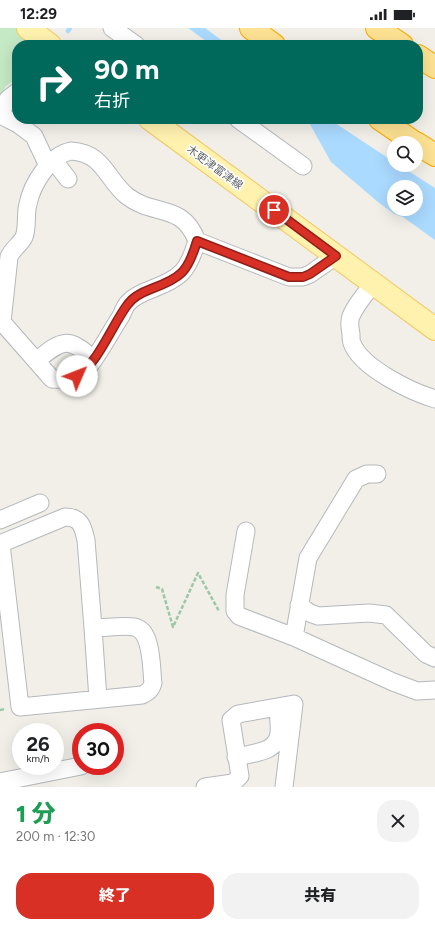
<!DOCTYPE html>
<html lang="ja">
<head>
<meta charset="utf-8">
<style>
	:root { --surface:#fff; --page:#f2f2f2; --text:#202124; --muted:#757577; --accent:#d93025 }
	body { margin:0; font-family:Figtree,"Noto Sans JP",sans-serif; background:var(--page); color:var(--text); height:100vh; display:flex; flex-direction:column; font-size:15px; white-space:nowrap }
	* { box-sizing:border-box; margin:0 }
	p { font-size:13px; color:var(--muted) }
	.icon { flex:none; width:22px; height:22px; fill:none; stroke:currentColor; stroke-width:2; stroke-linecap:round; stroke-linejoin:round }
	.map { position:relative; height:759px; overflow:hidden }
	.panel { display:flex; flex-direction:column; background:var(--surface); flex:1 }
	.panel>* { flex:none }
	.hud { position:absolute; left:12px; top:12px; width:411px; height:84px; border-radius:16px; box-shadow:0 4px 16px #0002; background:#00695c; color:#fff; overflow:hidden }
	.fabs { position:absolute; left:387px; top:108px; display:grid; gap:8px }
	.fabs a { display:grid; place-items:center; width:36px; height:36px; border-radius:50%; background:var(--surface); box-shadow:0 4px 16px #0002; font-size:20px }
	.speed { position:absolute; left:12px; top:695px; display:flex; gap:8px; font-size:20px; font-weight:700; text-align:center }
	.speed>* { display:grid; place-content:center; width:52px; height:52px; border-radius:50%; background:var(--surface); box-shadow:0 4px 16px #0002; line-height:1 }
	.speed small { font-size:10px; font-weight:400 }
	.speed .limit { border:6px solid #d22; background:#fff; color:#111 }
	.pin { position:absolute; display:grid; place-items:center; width:34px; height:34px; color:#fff; margin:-17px; border:2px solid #fff; border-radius:50%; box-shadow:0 1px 4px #0007 }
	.me { position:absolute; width:44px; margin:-22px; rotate:46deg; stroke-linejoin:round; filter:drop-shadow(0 0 3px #0008) }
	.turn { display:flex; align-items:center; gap:14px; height:84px; padding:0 16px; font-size:18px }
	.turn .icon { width:52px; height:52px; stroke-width:2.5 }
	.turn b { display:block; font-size:28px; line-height:34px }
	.round { display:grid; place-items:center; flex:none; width:42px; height:42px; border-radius:16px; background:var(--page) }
	.head { display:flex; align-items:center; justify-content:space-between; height:68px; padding:0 16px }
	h1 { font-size:24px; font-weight:800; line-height:30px; color:#1e9e55 }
	.action { display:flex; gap:8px; margin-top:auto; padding:8px 16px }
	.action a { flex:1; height:46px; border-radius:16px; background:var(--accent); color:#fff; font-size:16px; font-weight:800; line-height:46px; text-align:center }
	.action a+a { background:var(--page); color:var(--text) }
	.status { display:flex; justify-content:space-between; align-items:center; height:28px; padding:0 20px; background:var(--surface); direction:ltr }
	.status svg { height:11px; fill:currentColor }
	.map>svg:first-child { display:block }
	.green { fill:#c5e8c5 }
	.water { fill:#aadaff; fill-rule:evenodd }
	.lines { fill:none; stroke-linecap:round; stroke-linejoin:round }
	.stream { stroke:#aadaff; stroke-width:4.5 }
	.minor-casing { stroke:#b5b8bc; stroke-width:19 }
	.major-casing { stroke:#f2c960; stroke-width:24 }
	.highway-casing { stroke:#f9ab00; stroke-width:24 }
	.path { stroke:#9cc7a9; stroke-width:2.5; stroke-dasharray:4 2; stroke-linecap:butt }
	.minor { stroke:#fff; stroke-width:17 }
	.major { stroke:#fff2af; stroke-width:22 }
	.highway { stroke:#fde293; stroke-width:22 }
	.route-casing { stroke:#8d1f18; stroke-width:10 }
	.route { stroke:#d93025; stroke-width:7 }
	.labels { text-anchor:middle; stroke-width:3; stroke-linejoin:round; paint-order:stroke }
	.street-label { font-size:11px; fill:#5f6368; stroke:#fff }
</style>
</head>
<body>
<div class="status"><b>12:29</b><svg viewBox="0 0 49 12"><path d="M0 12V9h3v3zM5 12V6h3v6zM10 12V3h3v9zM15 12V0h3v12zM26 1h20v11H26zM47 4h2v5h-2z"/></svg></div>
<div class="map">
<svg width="435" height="759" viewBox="0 0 435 759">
	<rect width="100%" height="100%" fill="#f1efe8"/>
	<path class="green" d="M 0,0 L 17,0 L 39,17 L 17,17 L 17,50 L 6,58 L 0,70 Z"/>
	<path class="water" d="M 188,0 L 205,0 L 228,17 L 208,17 L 206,13 Z
		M 307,91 L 329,91 L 394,134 L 394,137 L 399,137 L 435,160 L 435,212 L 403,189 L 394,186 L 378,174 L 331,134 ZM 394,159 L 416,159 L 416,181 L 394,181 Z"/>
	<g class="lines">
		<path class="stream" d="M 68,3 L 70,0"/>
		<g class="minor-casing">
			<path id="minor" d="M 112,0 L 136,17
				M 0,86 L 8,71 L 17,64
				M 0,87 L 18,96 L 34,108 L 48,138
				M 238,91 L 303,138
				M 71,123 C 104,125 106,151 127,168 C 154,189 182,174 197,213 C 188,243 181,250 152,261 C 144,264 134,268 128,275 C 125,278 123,284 121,288 C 111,303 96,332 84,344 C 77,350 61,352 52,351 L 2,294 L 9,229 C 12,221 20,217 24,209 C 28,199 25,186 28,176 C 32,156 50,127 71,123 Z
				M 52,134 L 58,138 L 68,151
				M 197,213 L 289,249 L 303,249 L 310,246 L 336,228
				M 374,255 C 366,265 356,276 351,288 C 349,293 350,301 351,306 C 351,309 351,313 352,315 C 361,340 412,364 435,371
				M 36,333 C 61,313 67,307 93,331
				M 0,492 L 40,475
				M 246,503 L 235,567 L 235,583 L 239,588 L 294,609 L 393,654 L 417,663 L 435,662
				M 0,516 L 65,489 C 81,489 83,499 86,512 L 93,600 C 104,600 125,597 134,599 C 153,602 151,641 153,655 C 151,662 148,664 142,667 L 20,679 L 1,516
				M 299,577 L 310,585 L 318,588 L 369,585 L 386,587 L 426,626 L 435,630
				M 93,600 L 98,671
				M 294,609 L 308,530 L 356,451 L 367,446 L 377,446
				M 236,729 C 252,725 277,725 279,705 C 280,696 278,688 278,679
				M 0,754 L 81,738
				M 205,759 L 233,755 L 240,748 L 231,692 L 238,686 L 294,676 L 284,759"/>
		</g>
		<g class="major-casing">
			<path id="major" d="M 28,0 L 50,17
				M 150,91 L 435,301"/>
		</g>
		<g class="highway-casing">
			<path id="highway" d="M 251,0 L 274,17
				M 377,0 L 402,17
				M 418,28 L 435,39
				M 380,91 L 415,115
				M 416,115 L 435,127"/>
		</g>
		<path class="path" d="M 156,559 L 162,561 L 173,599 L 198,545 L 219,583
			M 0,682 L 6,681"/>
		<use href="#minor" class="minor"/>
		<use href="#major" class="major"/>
		<use href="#highway" class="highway"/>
	</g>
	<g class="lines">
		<g class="route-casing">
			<path id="route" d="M 77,348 C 98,336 113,295 128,276 C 133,269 143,264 151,261 C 181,250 188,244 197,213 L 289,249 L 303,249 L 310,246 L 336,228 L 274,182"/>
		</g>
		<use href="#route" class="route"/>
	</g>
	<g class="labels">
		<g class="street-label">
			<text transform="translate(215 139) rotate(36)" y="4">木更津富津線</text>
		</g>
	</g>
</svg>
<div class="fabs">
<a><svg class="icon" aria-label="search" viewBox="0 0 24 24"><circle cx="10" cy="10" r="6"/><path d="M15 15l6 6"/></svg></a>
<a><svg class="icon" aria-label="layers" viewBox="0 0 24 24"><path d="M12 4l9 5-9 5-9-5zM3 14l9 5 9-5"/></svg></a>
</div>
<div class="speed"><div>26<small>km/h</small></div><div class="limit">30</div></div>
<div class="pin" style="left:274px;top:182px;background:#d93025"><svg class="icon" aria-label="arrive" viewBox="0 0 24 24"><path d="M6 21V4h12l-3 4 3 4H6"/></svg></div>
<svg class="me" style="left:77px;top:348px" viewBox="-20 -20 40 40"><circle r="19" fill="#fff"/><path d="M0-13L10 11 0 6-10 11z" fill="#d93025"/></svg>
<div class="hud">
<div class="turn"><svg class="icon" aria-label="right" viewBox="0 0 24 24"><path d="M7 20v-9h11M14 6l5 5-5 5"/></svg><div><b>90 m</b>右折</div></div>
</div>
</div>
<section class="panel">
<div class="head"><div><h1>1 分</h1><p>200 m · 12:30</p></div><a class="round"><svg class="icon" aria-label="close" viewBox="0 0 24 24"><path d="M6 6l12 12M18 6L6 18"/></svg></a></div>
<div class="action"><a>終了</a><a>共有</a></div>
</section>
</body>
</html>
